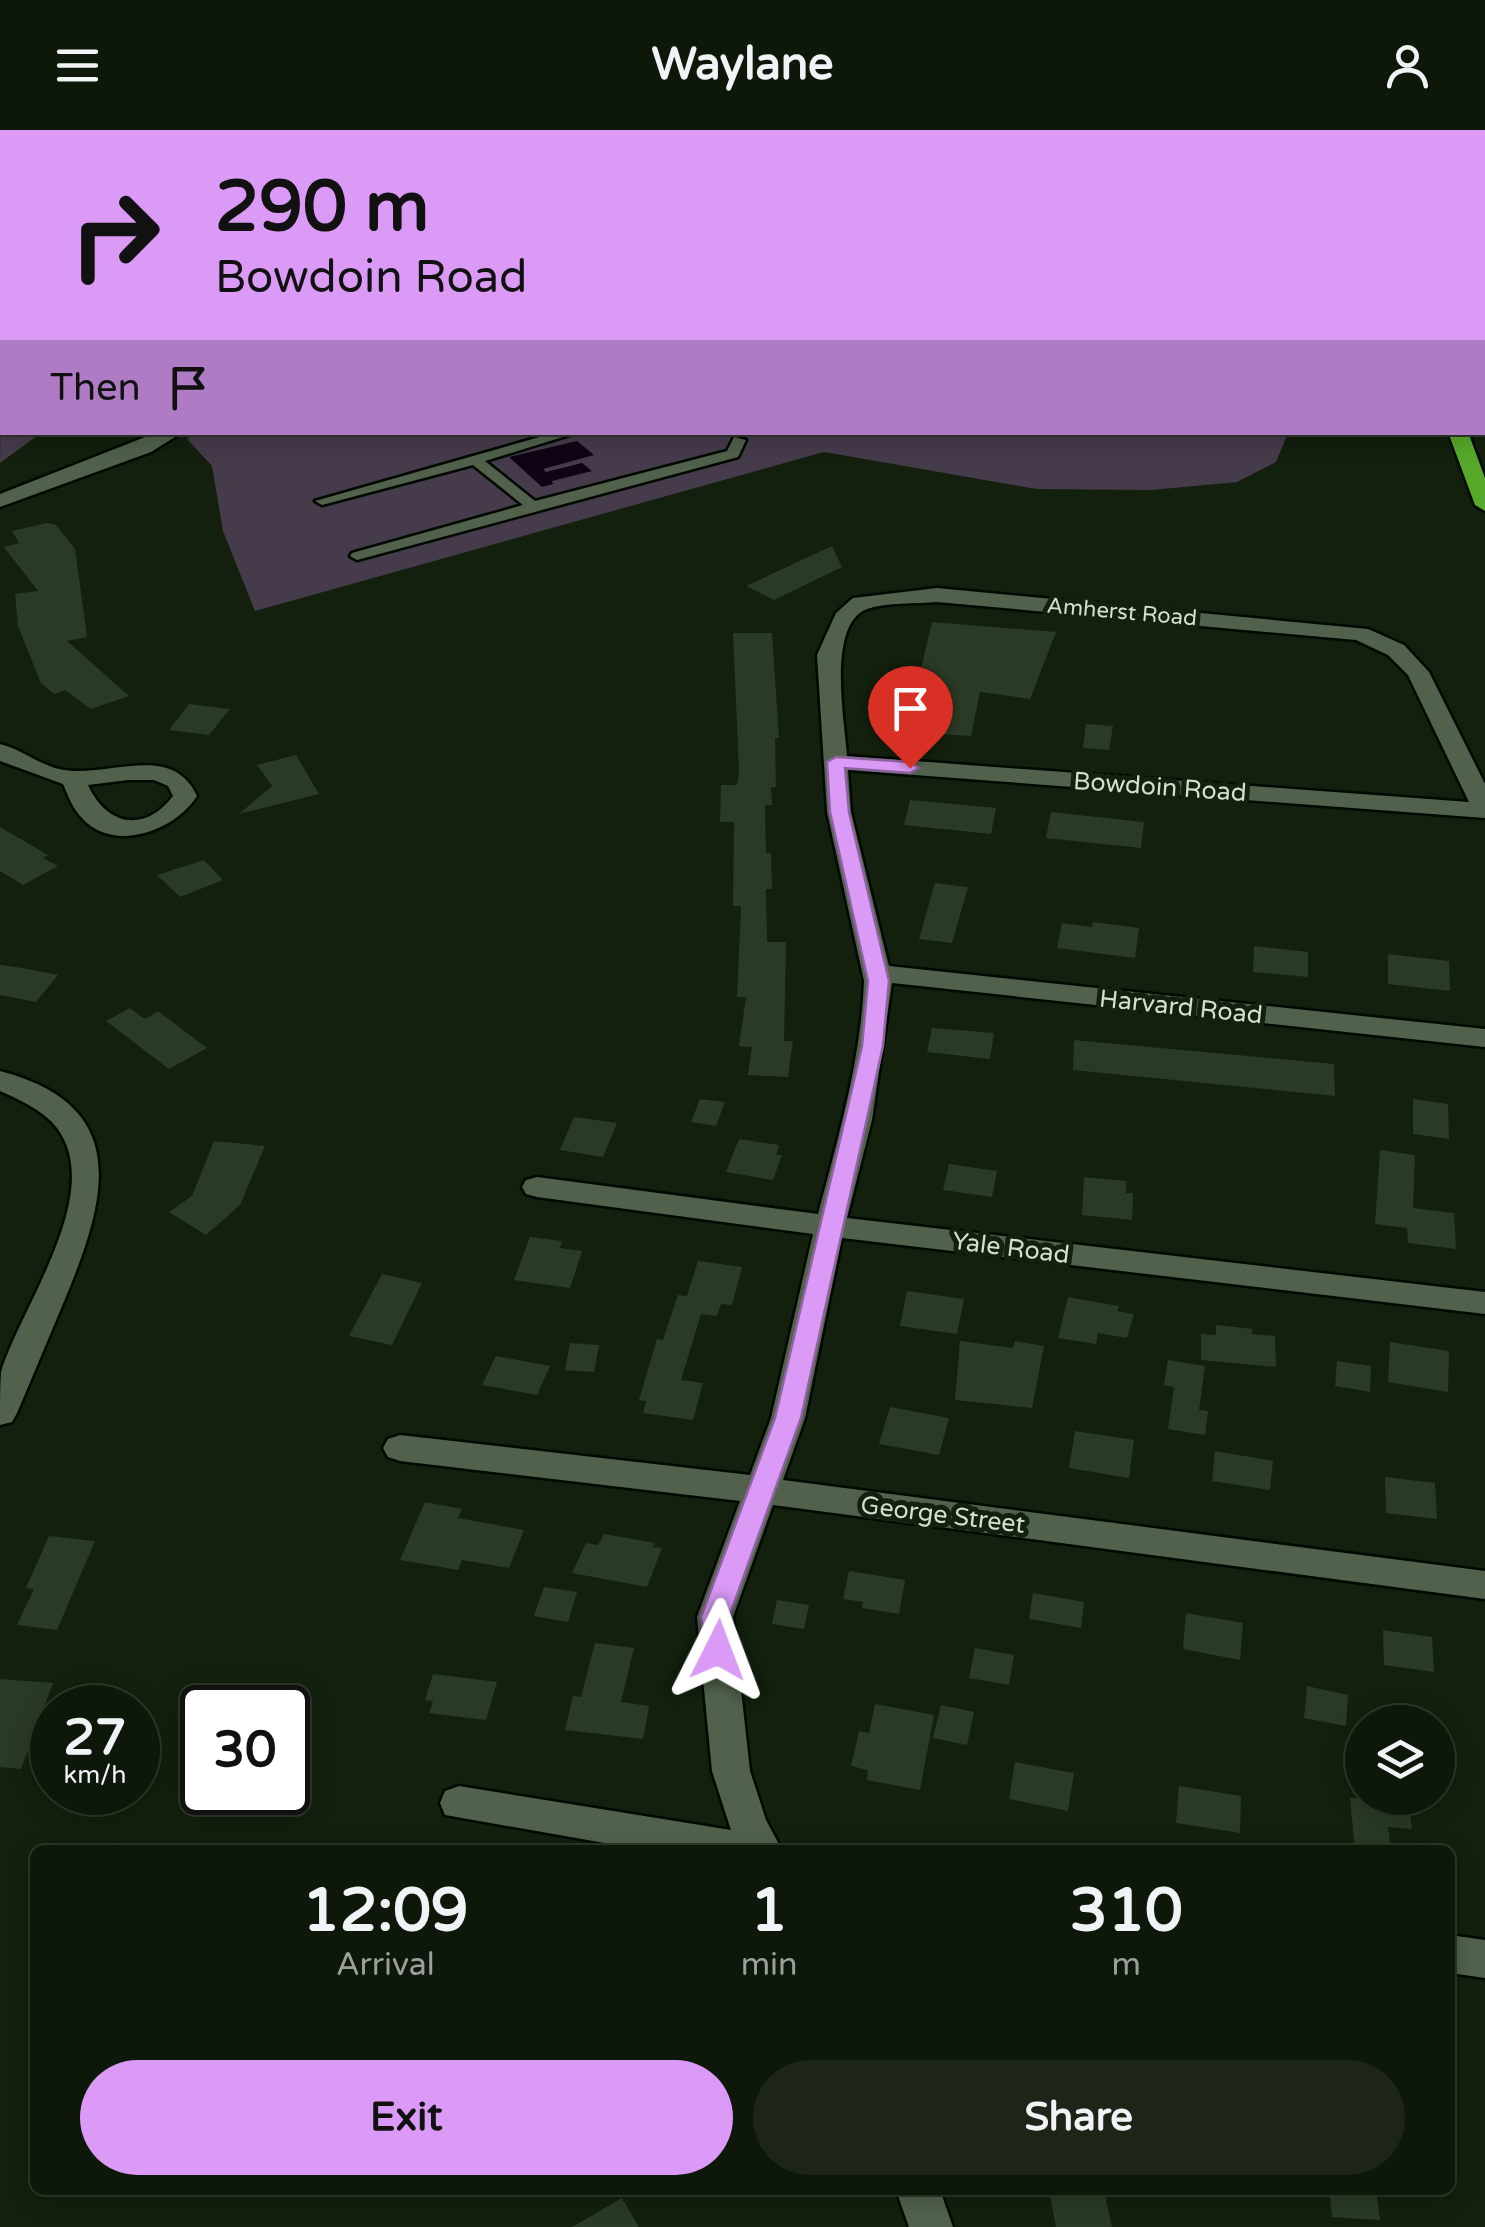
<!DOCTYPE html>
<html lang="en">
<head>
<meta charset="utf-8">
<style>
	:root { --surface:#0e180a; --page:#1c2518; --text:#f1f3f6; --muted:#9ba09c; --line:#2e372b; --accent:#da9af6 }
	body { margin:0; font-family:"Varela Round",sans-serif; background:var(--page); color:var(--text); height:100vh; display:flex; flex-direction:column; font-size:38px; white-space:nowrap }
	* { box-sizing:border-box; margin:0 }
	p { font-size:32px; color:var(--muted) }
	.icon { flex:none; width:55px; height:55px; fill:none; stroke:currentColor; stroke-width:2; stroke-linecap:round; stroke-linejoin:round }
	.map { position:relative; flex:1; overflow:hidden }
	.panel { position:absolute; left:30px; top:1715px; width:1425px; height:350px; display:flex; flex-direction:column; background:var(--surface); border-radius:15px; box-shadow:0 5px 25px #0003,0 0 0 2px var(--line) }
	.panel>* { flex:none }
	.hud { position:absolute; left:0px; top:0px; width:1485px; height:305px; box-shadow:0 5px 25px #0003,0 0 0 2px var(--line); background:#da9af6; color:#111; overflow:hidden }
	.buttons { position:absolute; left:1345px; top:1575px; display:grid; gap:20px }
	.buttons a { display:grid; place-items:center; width:110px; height:110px; border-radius:50%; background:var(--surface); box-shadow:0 5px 25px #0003,0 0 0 2px var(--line); font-size:50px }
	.speed { position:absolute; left:30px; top:1555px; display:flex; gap:20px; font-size:50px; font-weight:700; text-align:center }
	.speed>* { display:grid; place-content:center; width:130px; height:130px; border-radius:50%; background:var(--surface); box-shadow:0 5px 25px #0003,0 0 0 2px var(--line); line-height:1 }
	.speed small { font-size:25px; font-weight:400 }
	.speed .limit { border:5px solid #111; border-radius:15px; background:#fff; color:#111 }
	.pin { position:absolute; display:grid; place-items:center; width:85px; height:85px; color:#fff; margin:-102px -42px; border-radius:50% 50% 50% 0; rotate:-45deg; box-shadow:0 0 10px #0007 }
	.pin .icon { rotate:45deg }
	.me { position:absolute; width:110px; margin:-55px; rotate:3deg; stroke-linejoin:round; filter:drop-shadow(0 0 8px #0008) }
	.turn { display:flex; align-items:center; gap:35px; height:210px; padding:0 50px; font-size:45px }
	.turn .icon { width:130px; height:130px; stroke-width:2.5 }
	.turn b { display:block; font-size:70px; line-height:85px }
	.then { display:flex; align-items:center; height:95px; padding:0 50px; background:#0003; gap:20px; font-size:38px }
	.eta { display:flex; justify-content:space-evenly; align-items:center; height:170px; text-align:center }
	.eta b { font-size:60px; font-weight:800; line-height:70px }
	.cta { display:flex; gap:20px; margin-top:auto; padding:20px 50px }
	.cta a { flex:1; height:115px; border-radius:60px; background:var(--accent); color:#111; font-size:40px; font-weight:800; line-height:115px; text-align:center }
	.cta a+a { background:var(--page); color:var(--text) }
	header { display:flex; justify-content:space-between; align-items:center; height:130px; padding:0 50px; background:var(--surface); font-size:45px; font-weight:800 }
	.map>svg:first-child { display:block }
	.green { fill:#463b4b }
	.water { fill:#0f0414 }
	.building { fill:#2a3a24 }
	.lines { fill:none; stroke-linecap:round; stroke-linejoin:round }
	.lane-casing { stroke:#010900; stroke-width:5 }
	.street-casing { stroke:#010900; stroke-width:5 }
	.highway-casing { stroke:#010900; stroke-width:5 }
	.path { stroke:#687463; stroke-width:4; stroke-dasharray:5 2.5; stroke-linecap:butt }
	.lane { fill:#51614b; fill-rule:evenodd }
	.street { fill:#51614b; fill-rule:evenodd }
	.highway { fill:#56a92b; fill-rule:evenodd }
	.route { fill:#da9af6; stroke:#8e64a0; stroke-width:2.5 }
	.labels { text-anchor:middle; stroke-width:10; stroke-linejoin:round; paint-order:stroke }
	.far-street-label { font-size:22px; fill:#d5ded1; stroke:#13200d }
	.street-label { font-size:25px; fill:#d5ded1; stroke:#13200d }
</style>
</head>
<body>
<header><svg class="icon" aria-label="menu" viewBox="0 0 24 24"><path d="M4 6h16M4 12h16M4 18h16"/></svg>Waylane<svg class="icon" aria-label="person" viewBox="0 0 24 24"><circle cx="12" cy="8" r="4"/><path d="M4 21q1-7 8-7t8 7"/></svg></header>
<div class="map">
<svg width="1485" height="2097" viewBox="0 0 1485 2097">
	<rect width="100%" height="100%" fill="#13200d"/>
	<path class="green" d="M 0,0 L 915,0 L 916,2 L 2,2 L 0,143 Z
		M 2,174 L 2,302 L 41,303 L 0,333 Z
		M 198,302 L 1288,303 L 1276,332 L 1237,352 L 1152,360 L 1036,359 L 824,322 L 255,481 L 223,401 L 212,336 L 187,309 Z"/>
	<path class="water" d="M 577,311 L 594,325 L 543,339 L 546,342 L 582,333 L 592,341 L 552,351 L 553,354 L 542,357 L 509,327 Z"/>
	<path class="building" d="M 47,393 L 56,395 L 75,419 L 87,507 L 67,511 L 129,566 L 91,579 L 65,560 L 54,564 L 41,553 L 18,496 L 15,464 L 38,461 L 4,417 L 19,413 L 12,401 Z
		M 832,416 L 842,437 L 774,470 L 746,456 Z
		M 932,492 L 1056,502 L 1030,569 L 980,562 L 971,606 L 906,602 Z
		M 733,503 L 772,503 L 779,608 L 775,608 L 776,657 L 771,657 L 772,675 L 765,675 L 766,723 L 771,723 L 772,759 L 766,759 L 767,812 L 786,812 L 784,911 L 793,911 L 788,947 L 748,945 L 752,917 L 739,916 L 746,867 L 737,867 L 741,776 L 733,776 L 734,692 L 720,692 L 721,655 L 737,655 L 739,641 Z
		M 189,574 L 230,579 L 209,605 L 169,600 Z
		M 1086,594 L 1113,596 L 1109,620 L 1083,618 Z
		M 296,625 L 319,664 L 239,684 L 272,656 L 257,635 Z
		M 910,670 L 996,678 L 991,704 L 904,695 Z
		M 1051,682 L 1144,692 L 1141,718 L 1046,708 Z
		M 0,697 L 48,725 L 43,728 L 58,736 L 23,755 L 0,741 Z
		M 204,730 L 223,750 L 180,767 L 157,745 Z
		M 935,753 L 968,757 L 952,813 L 919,809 Z
		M 1093,792 L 1139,798 L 1135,828 L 1057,818 L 1062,793 L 1092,797 Z
		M 1254,816 L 1308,822 L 1308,847 L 1253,842 Z
		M 1388,824 L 1449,831 L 1450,861 L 1388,854 Z
		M 0,835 L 23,838 L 58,845 L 36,872 L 0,865 Z
		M 130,878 L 145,889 L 158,881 L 207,918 L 169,939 L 106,891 Z
		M 932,898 L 994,903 L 990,929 L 927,922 Z
		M 1074,910 L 1334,934 L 1335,966 L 1073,940 Z
		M 700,969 L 725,972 L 716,996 L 691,992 Z
		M 1413,969 L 1448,974 L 1449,1009 L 1413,1004 Z
		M 574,987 L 617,993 L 603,1027 L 560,1020 Z
		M 739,1009 L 779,1015 L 776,1025 L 782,1025 L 773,1050 L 726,1042 Z
		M 214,1011 L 265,1016 L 240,1075 L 206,1105 L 169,1082 L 192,1066 Z
		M 1380,1020 L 1415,1025 L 1413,1078 L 1454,1083 L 1456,1119 L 1408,1113 L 1407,1098 L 1375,1094 Z
		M 949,1034 L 997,1041 L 992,1067 L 943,1060 Z
		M 1084,1047 L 1126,1051 L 1126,1063 L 1133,1063 L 1132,1090 L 1082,1085 Z
		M 530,1107 L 562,1111 L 560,1118 L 582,1121 L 570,1158 L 514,1150 Z
		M 698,1131 L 742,1137 L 732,1175 L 721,1174 L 717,1186 L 701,1184 L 681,1250 L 703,1253 L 693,1290 L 643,1283 L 646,1271 L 639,1270 L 657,1209 L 663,1210 L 678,1165 L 687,1166 Z
		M 382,1144 L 422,1153 L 392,1215 L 349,1206 Z
		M 907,1161 L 964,1169 L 957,1204 L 900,1196 Z
		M 1068,1167 L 1119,1176 L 1117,1181 L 1134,1184 L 1127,1208 L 1098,1203 L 1096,1214 L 1058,1208 Z
		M 1216,1195 L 1252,1199 L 1252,1204 L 1275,1206 L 1276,1237 L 1201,1230 L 1201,1204 L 1216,1205 Z
		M 960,1211 L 1013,1218 L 1015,1211 L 1044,1216 L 1032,1278 L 955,1270 Z
		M 1390,1212 L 1449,1221 L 1448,1262 L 1388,1252 Z
		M 570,1213 L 599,1215 L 594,1242 L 565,1240 Z
		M 496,1226 L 550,1236 L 537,1265 L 482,1255 Z
		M 1168,1230 L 1205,1236 L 1199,1280 L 1208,1281 L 1205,1305 L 1168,1299 L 1174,1257 L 1164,1255 Z
		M 1337,1231 L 1371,1236 L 1370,1262 L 1335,1256 Z
		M 890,1277 L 949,1288 L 939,1325 L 879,1314 Z
		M 1075,1301 L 1134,1310 L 1129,1348 L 1069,1338 Z
		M 1215,1321 L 1273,1331 L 1270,1360 L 1212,1351 Z
		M 1385,1347 L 1435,1353 L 1437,1389 L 1386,1383 Z
		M 425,1372 L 462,1379 L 458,1388 L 524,1400 L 509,1438 L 462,1430 L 458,1440 L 400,1430 Z
		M 604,1404 L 655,1413 L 653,1417 L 662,1418 L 647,1457 L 572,1443 L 586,1413 L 598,1415 Z
		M 49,1406 L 95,1411 L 57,1500 L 17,1495 L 34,1459 L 26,1458 Z
		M 849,1441 L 905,1450 L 899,1484 L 862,1478 L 863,1472 L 843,1469 Z
		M 544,1457 L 577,1462 L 568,1492 L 534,1486 Z
		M 1033,1463 L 1084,1472 L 1081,1498 L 1029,1489 Z
		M 777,1470 L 809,1475 L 804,1499 L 772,1494 Z
		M 1186,1483 L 1243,1493 L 1240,1530 L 1183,1519 Z
		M 1383,1500 L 1432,1507 L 1434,1542 L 1384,1535 Z
		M 595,1513 L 634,1518 L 621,1572 L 649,1576 L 643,1609 L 565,1600 L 573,1566 L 581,1567 Z
		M 975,1518 L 1014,1525 L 1009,1555 L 969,1548 Z
		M 433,1544 L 497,1552 L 486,1590 L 429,1583 L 433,1571 L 425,1570 Z
		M 0,1549 L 53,1553 L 21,1639 L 0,1637 Z
		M 1307,1556 L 1348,1565 L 1346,1596 L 1304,1588 Z
		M 875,1574 L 934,1585 L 920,1660 L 867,1650 L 868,1640 L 851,1636 L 859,1601 L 869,1603 Z
		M 941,1575 L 974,1582 L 967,1615 L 933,1608 Z
		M 1015,1632 L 1074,1643 L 1068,1681 L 1009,1669 Z
		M 1179,1656 L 1241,1666 L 1240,1703 L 1176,1693 Z
		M 1350,1668 L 1408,1668 L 1412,1699 L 1388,1697 L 1391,1720 L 1355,1720 Z
		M 1049,2060 L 1104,2060 L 1112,2097 L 1056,2097 Z
		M 1329,2060 L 1376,2060 L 1380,2090 L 1332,2087 Z
		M 622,2068 L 639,2097 L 572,2097 Z"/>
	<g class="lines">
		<g class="lane-casing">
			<path id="lane" d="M 557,302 L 579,302 L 485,331 L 535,371 L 727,321 L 734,307 L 746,310 L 738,327 L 357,430 L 350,426 L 352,423 L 523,375 L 473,335 L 322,375 L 315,371 Z"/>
		</g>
		<g class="street-casing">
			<path id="street" d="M 1199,0 L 1215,0 L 1217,2 L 1201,2 Z
				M 158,302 L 183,302 L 151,322 L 0,377 L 0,364 Z
				M 937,458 L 1368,499 L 1404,515 L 1429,542 L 1485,654 L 1485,688 L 848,640 L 851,682 L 889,836 L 1485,899 L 1485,917 L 892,853 L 872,990 L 847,1088 L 1485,1162 L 1485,1184 L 842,1108 L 805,1288 L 783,1350 L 1485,1441 L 1485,1469 L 773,1375 L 733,1487 L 750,1641 L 766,1690 L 782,1720 L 644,1720 L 445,1685 L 440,1673 L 445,1661 L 459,1656 L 731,1700 L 712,1641 L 697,1487 L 740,1371 L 400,1331 L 388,1327 L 383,1318 L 388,1309 L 400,1305 L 750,1345 L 771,1288 L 813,1104 L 537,1067 L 526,1064 L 522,1057 L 526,1050 L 537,1047 L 818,1084 C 838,1008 861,930 864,851 L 827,682 L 817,525 L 836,483 L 853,468 ZM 937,472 L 1356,510 L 1388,525 L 1408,545 L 1469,672 L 847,626 C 845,592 826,495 867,479 C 887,472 916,474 937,472 Z
				M 0,614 C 21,619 38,634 59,639 C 106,650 171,610 197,666 C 176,700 114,724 82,688 C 73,679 68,666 63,654 L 0,631 ZM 128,650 L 154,650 L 168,656 L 173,666 C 144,704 106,695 88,655 Z
				M 0,941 C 134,976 106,1070 65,1169 C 49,1207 33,1245 17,1283 L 12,1292 L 0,1295 C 0,1279 0,1258 1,1242 C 20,1178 106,1063 57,998 C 43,980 20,970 0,961 Z
				M 1450,1805 L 1485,1810 L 1485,1848 L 1450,1843 Z
				M 896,2060 L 940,2060 L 953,2097 L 909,2097 Z"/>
		</g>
		<g class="highway-casing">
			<path id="highway" d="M 1340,0 L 1356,0 L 1357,2 L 1342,2 Z
				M 1413,0 L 1429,0 L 1430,2 L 1415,2 Z
				M 1482,136 L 1485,137 L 1485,152 L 1482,152 Z
				M 1448,302 L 1468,302 L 1485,348 L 1485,381 L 1475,375 Z"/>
		</g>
		<path class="path" d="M 278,0 L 289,2
			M 477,2 L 485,0"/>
		<use href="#lane" class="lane"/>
		<use href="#street" class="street"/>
		<use href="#highway" class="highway"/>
	</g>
	<path class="route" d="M 836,627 L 910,632 L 919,638 L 910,643 L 845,638 L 849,682 L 889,851 L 883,916 L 801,1288 L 729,1487 L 732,1520 L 728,1528 L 718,1532 L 708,1528 L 701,1487 L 775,1288 L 862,916 L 868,851 L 830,682 L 827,632 Z"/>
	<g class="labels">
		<g class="far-street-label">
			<text transform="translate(1122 481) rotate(5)" y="8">Amherst Road</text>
		</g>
		<g class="street-label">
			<text transform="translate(1160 656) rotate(4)" y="9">Bowdoin Road</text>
			<text transform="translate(1181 876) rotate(6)" y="9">Harvard Road</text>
			<text transform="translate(1011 1117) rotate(7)" y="9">Yale Road</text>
			<text transform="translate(943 1384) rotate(7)" y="9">George Street</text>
		</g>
	</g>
</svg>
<div class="buttons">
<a><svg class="icon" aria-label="layers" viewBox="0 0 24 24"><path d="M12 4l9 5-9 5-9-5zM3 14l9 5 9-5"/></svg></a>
</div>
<div class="speed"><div>27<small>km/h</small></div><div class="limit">30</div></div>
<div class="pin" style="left:910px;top:638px;background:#d93025"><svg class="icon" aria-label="arrive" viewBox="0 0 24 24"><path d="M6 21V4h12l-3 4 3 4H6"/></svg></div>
<svg class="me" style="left:718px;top:1520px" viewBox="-20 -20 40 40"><path d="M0-17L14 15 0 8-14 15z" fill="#da9af6" stroke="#fff" stroke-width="4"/></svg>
<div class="hud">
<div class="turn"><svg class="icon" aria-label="right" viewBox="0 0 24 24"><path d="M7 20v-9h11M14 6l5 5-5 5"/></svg><div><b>290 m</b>Bowdoin Road</div></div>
<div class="then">Then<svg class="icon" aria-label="arrive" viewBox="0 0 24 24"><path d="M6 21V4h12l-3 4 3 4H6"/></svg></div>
</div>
<section class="panel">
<div class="eta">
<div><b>12:09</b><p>Arrival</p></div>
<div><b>1</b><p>min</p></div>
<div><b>310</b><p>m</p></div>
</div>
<div class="cta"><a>Exit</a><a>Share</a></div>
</section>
</div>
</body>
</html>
